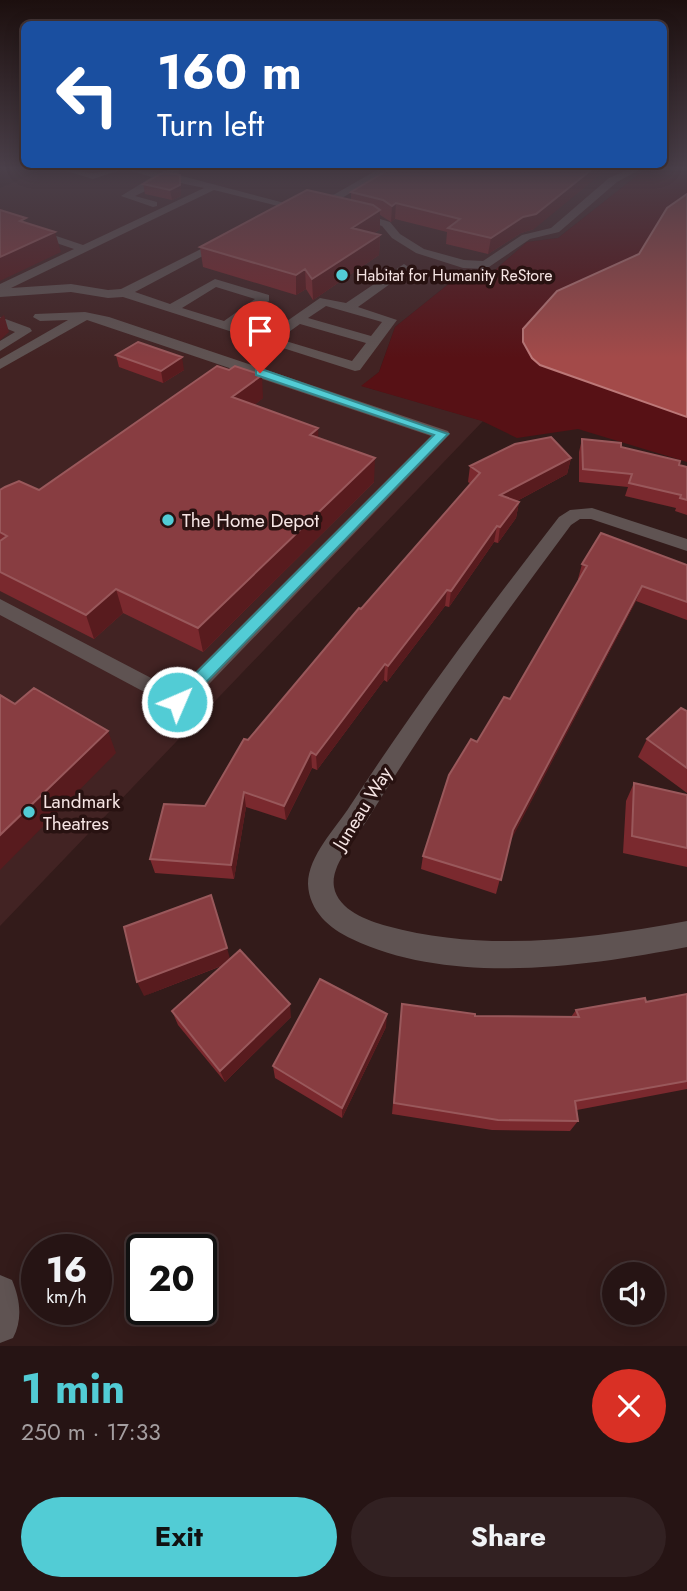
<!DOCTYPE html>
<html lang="en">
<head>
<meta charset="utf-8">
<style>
	:root { --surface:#261414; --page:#322122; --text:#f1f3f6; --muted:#a49ea0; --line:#423334; --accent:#52ccd5 }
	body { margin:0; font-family:Jost,sans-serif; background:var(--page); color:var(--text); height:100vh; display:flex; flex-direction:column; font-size:26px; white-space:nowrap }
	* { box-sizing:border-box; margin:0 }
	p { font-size:23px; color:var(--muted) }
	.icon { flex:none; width:38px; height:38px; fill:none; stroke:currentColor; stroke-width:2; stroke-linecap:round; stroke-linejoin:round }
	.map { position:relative; height:1346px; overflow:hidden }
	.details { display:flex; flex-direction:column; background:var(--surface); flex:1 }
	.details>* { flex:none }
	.top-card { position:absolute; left:21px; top:21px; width:646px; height:147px; border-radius:10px; box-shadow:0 4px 18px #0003,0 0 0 2px var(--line); background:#1a4fa0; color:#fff; overflow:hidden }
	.buttons { position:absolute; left:602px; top:1262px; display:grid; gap:14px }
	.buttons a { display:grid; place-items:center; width:63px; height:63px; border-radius:50%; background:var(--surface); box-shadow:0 4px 18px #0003,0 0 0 2px var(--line); font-size:35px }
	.speed { position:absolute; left:21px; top:1234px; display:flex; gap:14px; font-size:35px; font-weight:700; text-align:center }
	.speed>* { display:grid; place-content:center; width:91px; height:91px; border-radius:50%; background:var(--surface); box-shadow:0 4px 18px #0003,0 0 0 2px var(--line); line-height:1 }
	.speed small { font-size:18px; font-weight:400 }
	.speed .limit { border:4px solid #111; border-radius:10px; background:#fff; color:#111 }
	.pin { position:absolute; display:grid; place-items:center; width:60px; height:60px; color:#fff; margin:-72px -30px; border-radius:50% 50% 50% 0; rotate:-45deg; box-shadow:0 0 7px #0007 }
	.pin .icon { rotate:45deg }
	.me { position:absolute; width:77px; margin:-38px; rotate:45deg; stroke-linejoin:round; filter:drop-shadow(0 0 5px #0008) }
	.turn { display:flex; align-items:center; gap:24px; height:147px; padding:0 21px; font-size:32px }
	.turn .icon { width:91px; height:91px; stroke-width:2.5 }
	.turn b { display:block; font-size:49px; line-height:60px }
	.round { display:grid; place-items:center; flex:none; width:74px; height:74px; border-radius:37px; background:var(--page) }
	.headline { display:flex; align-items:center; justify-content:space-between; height:119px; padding:0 21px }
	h1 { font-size:42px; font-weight:700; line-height:52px; color:var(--accent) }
	.cta { display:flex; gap:14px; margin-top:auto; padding:14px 21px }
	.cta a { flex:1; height:80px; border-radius:42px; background:var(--accent); color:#111; font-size:28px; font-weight:700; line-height:80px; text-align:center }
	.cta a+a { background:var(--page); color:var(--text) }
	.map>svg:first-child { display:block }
	.built { fill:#422323 }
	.green { fill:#571115 }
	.water { fill:#a34a49; stroke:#bc7878; stroke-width:2 }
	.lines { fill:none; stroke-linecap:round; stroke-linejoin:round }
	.minor { fill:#5f5352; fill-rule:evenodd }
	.wall { fill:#7a292e }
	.shaded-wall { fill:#581b1e }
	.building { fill:#883d41; stroke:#99585b; stroke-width:2 }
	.route { fill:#52ccd5; stroke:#35858a; stroke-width:2 }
	.poi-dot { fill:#52ccd5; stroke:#281211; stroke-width:2.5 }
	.labels { text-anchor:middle; stroke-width:7; stroke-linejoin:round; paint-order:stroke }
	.far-poi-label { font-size:16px; fill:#f6e5e4; stroke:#281211; text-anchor:start }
	.poi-label { font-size:19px; fill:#f6e5e4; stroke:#281211; text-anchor:start }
	.street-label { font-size:19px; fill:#f6e5e4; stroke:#281211 }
</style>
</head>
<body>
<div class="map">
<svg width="687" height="1346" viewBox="0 0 687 1346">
	<rect width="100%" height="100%" fill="#331b1a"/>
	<path class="built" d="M 43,170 L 644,170 L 558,238 L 527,242 L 488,276 L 456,278 L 395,327 L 379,372 L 362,386 L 483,421 L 0,926 L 0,188 Z"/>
	<path class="green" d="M 644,170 L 687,170 L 687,462 L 578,429 L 517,438 L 482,421 L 361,386 L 379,372 L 395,327 L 456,278 L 488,276 L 527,242 L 558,238 Z"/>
	<path class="water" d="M 687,194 L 687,417 L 540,365 L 532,358 L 523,342 L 523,329 L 557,291 L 639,254 L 667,208 Z"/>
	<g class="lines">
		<path class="minor" d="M 63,170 L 93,173 L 120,170 L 93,179 Z
			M 128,170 L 166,173 L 167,170 L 179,170 L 178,175 L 292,205 L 267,219 L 262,216 L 278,206 L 214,190 L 11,288 L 71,284 L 108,290 L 121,289 L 227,236 L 231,237 L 231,241 L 135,292 L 170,304 L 215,279 L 269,295 L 269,301 L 235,325 L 267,335 L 320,298 L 346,303 L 404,264 L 410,268 L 408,271 L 358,307 L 397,320 L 360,370 L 355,371 L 123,297 L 108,298 L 71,292 L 0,297 L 0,284 L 74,249 L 0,224 L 0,217 L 83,245 L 204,188 L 162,179 L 156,186 L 135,196 L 157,202 L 157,206 L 153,207 L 121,196 L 152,177 ZM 216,287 L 255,299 L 224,321 L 182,308 ZM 326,306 L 382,322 L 371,336 L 308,318 ZM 300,324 L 366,343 L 352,361 L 279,339 Z
			M 377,170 L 388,170 L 342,198 L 309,205 L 304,202 L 335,194 Z
			M 627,170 L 639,170 L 617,182 L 559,232 L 530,239 L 486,269 L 463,268 L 416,253 L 392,238 L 382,226 L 349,214 L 354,211 L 390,222 L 400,234 L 424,249 L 464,260 L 483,261 L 522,235 L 551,228 L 609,178 Z
			M 85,312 L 109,317 L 448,431 L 450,434 L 186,708 L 178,710 L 0,615 L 0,599 L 176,691 L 431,436 L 87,320 L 0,369 L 0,359 L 68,320 L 40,321 L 33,317 L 35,314 Z
			M 0,317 L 30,328 L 32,331 L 0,351 L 0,341 L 15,332 L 0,326 Z
			M 592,508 L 687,539 L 687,551 L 591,519 L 580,519 L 571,525 C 500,620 431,716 369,817 C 358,836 330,864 334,887 C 338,910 368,921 387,926 C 485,953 589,939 687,921 L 687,947 C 583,967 451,986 352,939 C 330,929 309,911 308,884 C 308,856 336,828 350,806 C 415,706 486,611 559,517 L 570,510 Z
			M 0,1275 L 12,1280 C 20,1299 23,1319 13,1338 L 0,1343 Z"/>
	</g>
	<path class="wall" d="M 180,175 L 181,196 L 172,200 L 145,194 L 143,184 Z
		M 351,192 L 534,229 L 521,233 L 488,254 L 446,244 L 447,232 L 395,219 L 391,222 L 380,215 L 380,229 L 373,234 L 380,235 L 379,255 L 313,300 L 306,289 L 296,295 L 203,267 L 200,247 L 351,200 Z
		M 116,355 L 184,370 L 163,383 L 119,367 Z
		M 263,398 L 254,405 L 318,428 L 318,437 L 374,482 L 203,652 L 123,613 L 94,639 L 0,591 L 0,490 L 39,490 Z
		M 582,439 L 621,447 L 687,467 L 687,515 L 675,511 L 676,508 L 625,496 L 628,487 L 579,482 L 579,452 Z
		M 571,458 L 567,474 L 517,501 L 519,502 L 516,518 L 498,543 L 494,542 L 449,607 L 445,606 L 387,682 L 384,680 L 317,770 L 312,768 L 286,820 L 246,807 L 234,879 L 155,873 L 150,859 L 205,806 L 248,740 L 471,484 L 468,482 L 470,466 Z
		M 582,564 L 687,565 L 687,620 L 636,601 L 510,841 L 496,894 L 421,869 L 423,856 L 477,742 L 510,699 L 579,580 L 578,579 Z
		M 687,711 L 687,793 L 638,757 L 647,739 Z
		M 634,783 L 687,795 L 687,867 L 623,853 L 626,801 Z
		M 230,959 L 291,1017 L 225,1082 L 178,1025 L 172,1011 L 224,965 L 144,996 Z
		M 687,994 L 687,1089 L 577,1110 L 578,1121 L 570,1131 L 492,1130 L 392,1114 L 402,1004 L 475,1016 L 571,1017 L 576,1010 L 646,1002 Z
		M 386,1027 L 342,1118 L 275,1078 L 273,1066 Z"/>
	<path class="shaded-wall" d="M 591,170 L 606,170 L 534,229 L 521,233 L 488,254 L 491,238 Z
		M 180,175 L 181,196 L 172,200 L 170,190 Z
		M 396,203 L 395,219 L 391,222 L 392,206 Z
		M 380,210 L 380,229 L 352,248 L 352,228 Z
		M 55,232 L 61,252 L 0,281 L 0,257 Z
		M 380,235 L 379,255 L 313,300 L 312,279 Z
		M 305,269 L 306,289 L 296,295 L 296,275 Z
		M 4,315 L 9,332 L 0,340 L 0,318 Z
		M 182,357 L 184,370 L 163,383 L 161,371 Z
		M 262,375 L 263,398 L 234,421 L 232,397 Z
		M 318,428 L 319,451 L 310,435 Z
		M 375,458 L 374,482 L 203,652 L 198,628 Z
		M 571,458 L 567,474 L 498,511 L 500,495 Z
		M 519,502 L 516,518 L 498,543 L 500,527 Z
		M 497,526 L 494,542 L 449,607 L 451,591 Z
		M 642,586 L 636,601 L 509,844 L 513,830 Z
		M 116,589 L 123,613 L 94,639 L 86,615 Z
		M 447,590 L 445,606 L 387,682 L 388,666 Z
		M 385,664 L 384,680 L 317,770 L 316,755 Z
		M 108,731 L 116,753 L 0,870 L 0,835 Z
		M 311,752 L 312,768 L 286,820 L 284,806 Z
		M 244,792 L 246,807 L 234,879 L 231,865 Z
		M 227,948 L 231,962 L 144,996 L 137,982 Z
		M 290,1004 L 291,1017 L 225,1082 L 220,1071 Z
		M 387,1014 L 386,1027 L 342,1118 L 342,1108 Z"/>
	<path class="building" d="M 388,170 L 591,170 L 536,214 L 523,217 L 491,238 L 448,228 L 460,219 L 396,203 L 392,206 L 383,200 L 351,192 Z
		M 164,172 L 180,175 L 180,185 L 170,190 L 143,184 Z
		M 307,190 L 373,205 L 380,210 L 352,228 L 380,235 L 312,279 L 305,269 L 296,275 L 200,247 Z
		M 0,210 L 26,218 L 20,221 L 55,232 L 0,257 Z
		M 138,342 L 182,357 L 161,371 L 116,355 Z
		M 217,366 L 229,370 L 235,366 L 262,375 L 232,397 L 318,428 L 310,435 L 375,458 L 198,628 L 116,589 L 86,615 L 0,572 L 0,541 L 7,536 L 0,532 L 0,490 L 5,487 L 19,481 L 39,490 Z
		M 551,437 L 571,458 L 500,495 L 519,502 L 500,527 L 497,526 L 451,591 L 447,590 L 388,666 L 385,664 L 316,755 L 311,752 L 284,806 L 244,792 L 231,865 L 150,859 L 164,804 L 205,806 L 244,739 L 248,740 L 359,608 L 361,609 L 480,473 L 470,466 L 515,444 Z
		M 582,439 L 621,443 L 621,447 L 680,461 L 679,465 L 687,467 L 687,500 L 680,498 L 681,495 L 629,483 L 632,474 L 583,469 Z
		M 601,533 L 687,565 L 687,602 L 642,586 L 513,830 L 501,880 L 423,856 L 449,775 L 471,739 L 477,742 L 504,697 L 510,699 L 587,566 L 582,564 Z
		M 34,688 L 108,731 L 0,835 L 0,695 L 15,704 Z
		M 681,708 L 687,711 L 687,768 L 647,739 Z
		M 634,783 L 687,795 L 687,848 L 632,836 Z
		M 211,895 L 227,948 L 137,982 L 124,927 Z
		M 240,950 L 290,1004 L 220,1071 L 172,1011 Z
		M 320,979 L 387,1014 L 342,1108 L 273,1066 Z
		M 687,994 L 687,1081 L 575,1101 L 578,1121 L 498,1120 L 394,1103 L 402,1004 L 475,1014 L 475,1016 L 579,1017 L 576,1010 L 645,998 L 646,1002 Z"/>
	<linearGradient id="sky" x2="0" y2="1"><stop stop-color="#1c0f0e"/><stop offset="0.47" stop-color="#4a3f49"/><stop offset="1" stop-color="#4a3f49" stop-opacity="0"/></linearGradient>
	<rect width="687" height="358" fill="url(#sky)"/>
	<path class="route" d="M 256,370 L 264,370 L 448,434 L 183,706 L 172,706 L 169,702 L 172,697 L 434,435 L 256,375 Z"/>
	<g class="poi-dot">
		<circle cx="342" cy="275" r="7"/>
		<circle cx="168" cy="520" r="7"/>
		<circle cx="29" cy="812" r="7"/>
	</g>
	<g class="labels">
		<g class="far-poi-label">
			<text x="356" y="281">Habitat for Humanity ReStore</text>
		</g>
		<g class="poi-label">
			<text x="182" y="527">The Home Depot</text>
			<text x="43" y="808">Landmark<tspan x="43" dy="22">Theatres</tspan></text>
		</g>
		<g class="street-label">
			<text transform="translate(362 808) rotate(-58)" y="7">Juneau Way</text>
		</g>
	</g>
</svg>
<div class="buttons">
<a><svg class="icon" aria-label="sound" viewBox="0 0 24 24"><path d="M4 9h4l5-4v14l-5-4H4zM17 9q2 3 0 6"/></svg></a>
</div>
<div class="speed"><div>16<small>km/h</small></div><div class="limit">20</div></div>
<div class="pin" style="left:260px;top:373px;background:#d93025"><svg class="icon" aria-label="arrive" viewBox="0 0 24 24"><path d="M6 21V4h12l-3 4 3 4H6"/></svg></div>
<svg class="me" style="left:177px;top:702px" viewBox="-20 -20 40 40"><circle r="17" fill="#52ccd5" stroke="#fff" stroke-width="3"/><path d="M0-11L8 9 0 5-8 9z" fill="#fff"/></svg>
<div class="top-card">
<div class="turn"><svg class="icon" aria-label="left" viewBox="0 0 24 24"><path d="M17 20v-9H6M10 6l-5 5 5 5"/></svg><div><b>160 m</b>Turn left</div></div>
</div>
</div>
<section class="details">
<div class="headline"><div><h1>1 min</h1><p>250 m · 17:33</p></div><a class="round" style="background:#d93025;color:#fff"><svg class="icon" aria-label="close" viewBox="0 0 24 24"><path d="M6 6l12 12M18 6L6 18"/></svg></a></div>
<div class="cta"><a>Exit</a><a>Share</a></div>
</section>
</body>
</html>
